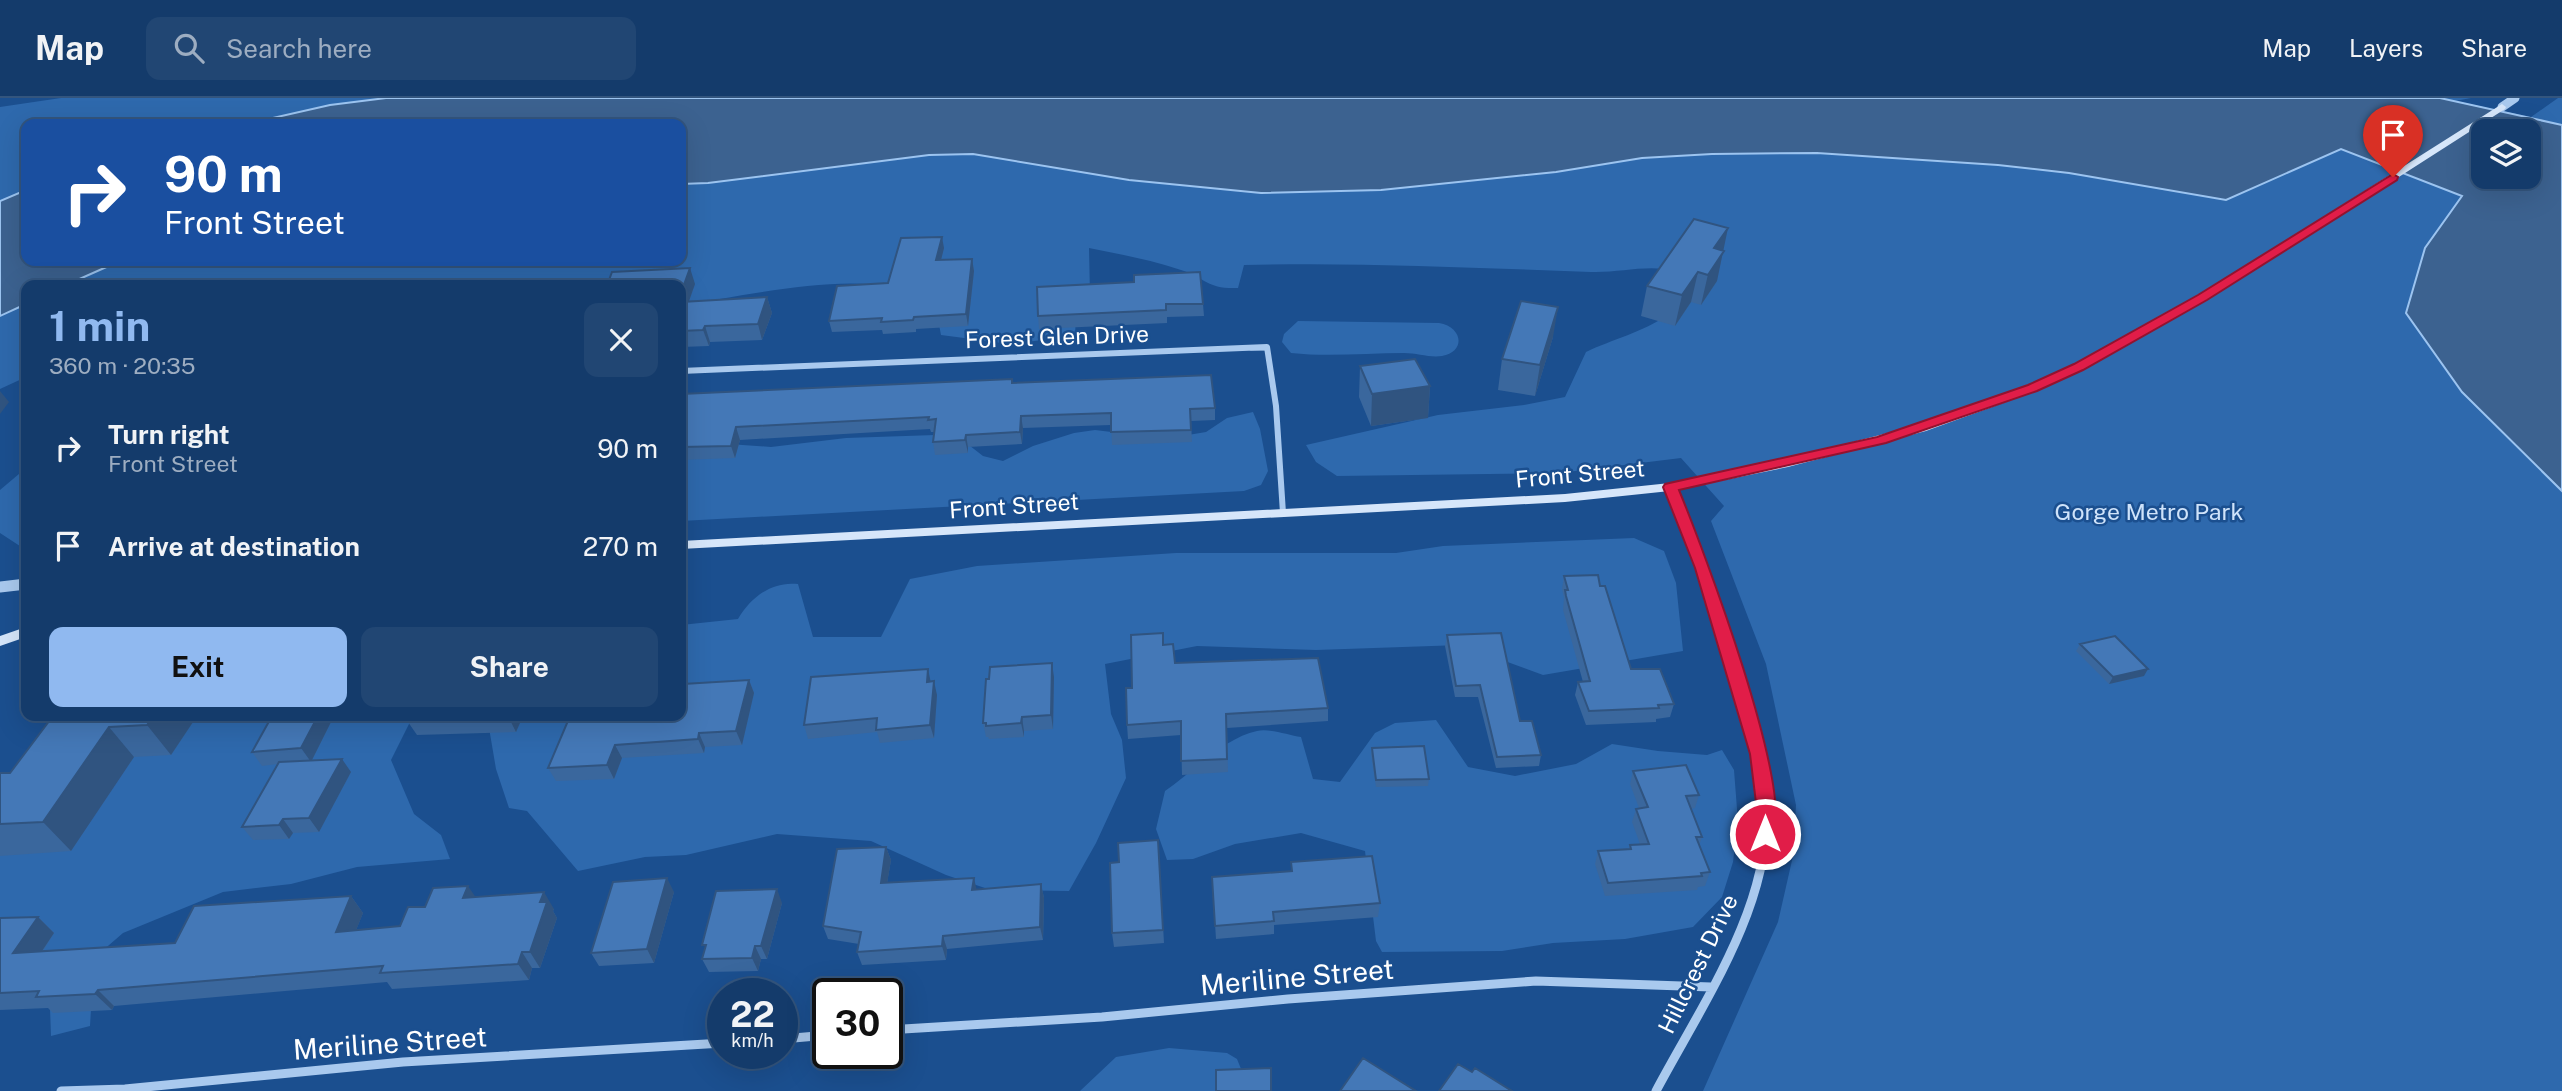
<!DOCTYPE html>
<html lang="en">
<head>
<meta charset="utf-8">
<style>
	:root { --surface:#143b6b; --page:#214673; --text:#f1f3f6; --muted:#9dadc1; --line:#33557e; --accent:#90b9f0 }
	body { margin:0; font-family:"Public Sans",sans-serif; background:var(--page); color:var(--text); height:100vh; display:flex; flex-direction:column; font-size:26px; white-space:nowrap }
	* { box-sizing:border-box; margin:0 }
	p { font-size:23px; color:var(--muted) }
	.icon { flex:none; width:38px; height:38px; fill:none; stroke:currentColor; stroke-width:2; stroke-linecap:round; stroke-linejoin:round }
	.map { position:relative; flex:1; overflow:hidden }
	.side { position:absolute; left:21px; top:182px; width:665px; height:441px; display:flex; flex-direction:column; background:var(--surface); border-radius:14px; box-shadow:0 7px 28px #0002,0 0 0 2px var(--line) }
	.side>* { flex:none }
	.hud { position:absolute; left:21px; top:21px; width:665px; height:147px; border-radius:14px; box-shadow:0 7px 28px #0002,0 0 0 2px var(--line); background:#1a4fa0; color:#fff; overflow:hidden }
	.buttons { position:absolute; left:2471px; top:21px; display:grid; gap:14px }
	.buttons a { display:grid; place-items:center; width:70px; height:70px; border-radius:14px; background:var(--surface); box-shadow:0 7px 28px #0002,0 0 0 2px var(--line); font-size:35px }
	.speed { position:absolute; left:707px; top:880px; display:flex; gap:14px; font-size:35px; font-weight:700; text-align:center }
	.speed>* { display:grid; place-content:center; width:91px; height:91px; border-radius:50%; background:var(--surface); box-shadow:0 7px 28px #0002,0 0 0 2px var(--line); line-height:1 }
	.speed small { font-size:18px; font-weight:400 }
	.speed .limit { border:4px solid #111; border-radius:10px; background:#fff; color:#111 }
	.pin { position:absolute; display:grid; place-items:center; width:60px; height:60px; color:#fff; margin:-72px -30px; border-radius:50% 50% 50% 0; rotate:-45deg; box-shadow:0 0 7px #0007 }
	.pin .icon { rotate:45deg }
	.me { position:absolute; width:77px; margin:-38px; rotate:0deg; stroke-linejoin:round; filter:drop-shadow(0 0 5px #0008) }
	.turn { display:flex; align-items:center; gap:24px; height:147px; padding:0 28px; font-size:32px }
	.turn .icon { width:91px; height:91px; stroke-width:2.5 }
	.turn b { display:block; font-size:49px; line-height:60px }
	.round { display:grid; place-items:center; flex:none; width:74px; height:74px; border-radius:14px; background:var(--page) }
	.head { display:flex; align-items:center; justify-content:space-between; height:119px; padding:0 28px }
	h1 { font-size:42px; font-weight:700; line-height:52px; color:var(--accent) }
	.button { display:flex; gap:14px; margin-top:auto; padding:14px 28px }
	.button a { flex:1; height:80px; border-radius:14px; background:var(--accent); color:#111; font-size:28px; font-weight:700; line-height:80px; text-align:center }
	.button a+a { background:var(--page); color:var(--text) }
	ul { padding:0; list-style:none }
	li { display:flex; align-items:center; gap:21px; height:98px; padding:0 28px }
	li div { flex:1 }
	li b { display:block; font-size:26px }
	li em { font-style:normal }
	header { display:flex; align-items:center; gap:42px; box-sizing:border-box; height:98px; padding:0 35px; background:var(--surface); border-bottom:2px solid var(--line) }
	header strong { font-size:33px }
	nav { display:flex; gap:38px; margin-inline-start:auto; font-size:24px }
	.search { width:490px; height:63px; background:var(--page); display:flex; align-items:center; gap:18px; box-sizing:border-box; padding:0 24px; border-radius:14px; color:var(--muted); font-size:26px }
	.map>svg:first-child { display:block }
	.green { fill:#2e69ad; fill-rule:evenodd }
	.water { fill:#3c6290; stroke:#9cc4f0; stroke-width:2; fill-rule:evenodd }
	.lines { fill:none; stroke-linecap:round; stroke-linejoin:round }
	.minor-far2 { stroke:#a9c9ee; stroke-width:5 }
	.minor-far1 { stroke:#a9c9ee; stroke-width:6 }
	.minor { stroke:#a9c9ee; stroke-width:9 }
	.tertiary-far1 { stroke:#a9c9ee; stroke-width:9 }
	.tertiary { stroke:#a9c9ee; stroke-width:11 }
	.secondary { fill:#d6e6fa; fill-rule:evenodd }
	.wall { fill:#3a679d }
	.shaded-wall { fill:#305480 }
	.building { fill:#4478b7; stroke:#305480; stroke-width:2 }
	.route { fill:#e11d48; stroke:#92132f; stroke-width:2 }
	.labels { text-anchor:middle; stroke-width:5; stroke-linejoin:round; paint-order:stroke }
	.street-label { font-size:23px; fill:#fff; stroke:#1b4f8f }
	.park-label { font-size:23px; fill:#cfe3fa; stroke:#1b4f8f }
	.near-street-label { font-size:28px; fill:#fff; stroke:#1b4f8f }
</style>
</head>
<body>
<header>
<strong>Map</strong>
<div class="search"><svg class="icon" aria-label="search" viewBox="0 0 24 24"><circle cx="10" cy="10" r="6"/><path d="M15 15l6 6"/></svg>Search here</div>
<nav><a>Map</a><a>Layers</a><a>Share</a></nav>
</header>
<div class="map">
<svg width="2562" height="993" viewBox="0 0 2562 993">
	<rect width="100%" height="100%" fill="#1b4f8f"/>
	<path class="green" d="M 61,0 L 2471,0 L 2455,3 L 2531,19 L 2558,0 L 2562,0 L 2562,993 L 1703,993 L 1778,824 L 1793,758 L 1796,707 L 1766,566 L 1711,423 L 1724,408 L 1681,360 L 1559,375 L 1337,378 L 1316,364 L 1306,347 L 1438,317 L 1524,307 L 1565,299 L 1586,254 C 1611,242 1645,233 1666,218 L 1676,173 C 1647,166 1620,175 1591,174 C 1475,170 1360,164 1244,167 L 1238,190 C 1206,191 1208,181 1181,172 C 1151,162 1120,156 1089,150 L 1090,197 L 1076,216 L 1075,238 L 1010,246 L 941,237 L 937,216 C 923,207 906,192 890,189 C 834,177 739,199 681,207 L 681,187 L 26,187 L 26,279 L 0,291 L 0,9 ZM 26,26 L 681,26 L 681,163 L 26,163 ZM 2483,33 L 2529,33 L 2529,79 L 2483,79 Z
		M 1298,223 L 1439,225 C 1463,229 1466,254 1442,258 C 1430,260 1417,255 1404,255 C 1367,255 1328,259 1291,255 L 1282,244 L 1284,236 Z
		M 1253,314 L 1260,331 L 1268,373 L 1261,387 L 1244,393 L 681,423 L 681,347 L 714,345 L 771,349 L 846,340 L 935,337 L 965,344 L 983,358 L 1003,363 L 1033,348 L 1074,335 L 1095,332 L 1136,337 L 1152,343 L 1206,334 L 1227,320 Z
		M 26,370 L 26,452 L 0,435 L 0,392 Z
		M 1634,440 L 1664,453 L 1676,485 L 1683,553 L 1543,577 L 1461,547 L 1316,552 L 1197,548 L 1105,566 L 1111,616 L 1122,642 L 1126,680 L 1096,745 L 1069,793 L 991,792 L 946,777 L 871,743 L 777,736 L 686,757 L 645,759 L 578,773 L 527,713 L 509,710 L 496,671 L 487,618 L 681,618 L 681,527 L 738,521 C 751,499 772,483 798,486 L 813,539 L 881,539 L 910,481 L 977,468 L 1176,455 L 1396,455 L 1443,448 Z
		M 184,618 L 413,618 L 391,662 L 414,716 L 441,737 L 450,761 L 357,769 L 291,786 L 223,794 L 123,835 L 94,860 L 90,928 L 51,938 L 48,853 L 0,849 L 0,705 Z
		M 1436,622 L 1468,669 L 1515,678 L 1576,666 L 1612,646 L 1658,653 L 1707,657 L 1722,652 L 1734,672 L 1738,724 L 1733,764 L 1722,799 L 1693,829 L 1625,841 L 1553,845 L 1502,853 L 1382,854 L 1376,843 L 1365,753 L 1301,735 L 1235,746 L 1193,761 L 1167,762 L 1156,731 L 1165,693 C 1193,674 1224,640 1257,633 C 1269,630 1288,637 1301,639 L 1313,681 L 1340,684 L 1375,635 L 1395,625 Z
		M 1169,950 L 1227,955 L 1237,961 L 1250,993 L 1080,993 L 1116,959 Z"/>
	<path class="water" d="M 386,0 L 2440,0 L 2562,27 L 2562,393 L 2462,294 L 2406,215 L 2425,150 L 2462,98 L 2341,51 L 2226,102 L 2069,75 L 1998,67 L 1817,55 L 1712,56 L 1642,60 L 1556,74 L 1381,92 L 1261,95 L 1129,82 L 973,56 L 929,57 L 708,85 L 681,86 L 681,26 L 246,26 L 330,7 ZM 2483,33 L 2529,33 L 2529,79 L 2483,79 Z
		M 26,92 L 26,163 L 120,163 L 66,187 L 26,187 L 26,206 L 0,218 L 0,103 Z"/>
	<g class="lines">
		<path class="minor-far2" d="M 1251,250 L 1267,250"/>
		<path class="minor-far1" d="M 681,273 L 1267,249 L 1276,308 L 1283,415
			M 1670,389 L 1703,470 L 1734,573"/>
		<path class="minor" d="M 887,932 L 1102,919 L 1288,901 L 1536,883 L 1711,889
			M 782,941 L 828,937
			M 61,993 L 125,991 L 403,964 L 723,945
			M 1656,993 C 1700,910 1771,808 1766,712 C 1764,663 1747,618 1734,571"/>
		<path class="tertiary-far1" d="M 2502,9 L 2515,0"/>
		<path class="tertiary" d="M 0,489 L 26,486"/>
		<path class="secondary" d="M 2502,6 L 2506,9 L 2505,11 L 2207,202 L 2082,271 L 2036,293 L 1926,333 L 1788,369 L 1670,393 L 1565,404 L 681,451 L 681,443 L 1565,396 L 1670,385 L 1788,361 L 1918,327 L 2028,287 L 2074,267 L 2199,198 Z
			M 26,529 L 26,539 L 0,548 L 0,538 Z"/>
	</g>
	<path class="wall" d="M 944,150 L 941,162 L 972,161 L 974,173 L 968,228 L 916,231 L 916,234 L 883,236 L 882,232 L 832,234 L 829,223 Z
		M 1723,153 L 1717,183 L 1701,207 L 1691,204 L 1675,228 L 1641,218 L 1647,188 Z
		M 695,186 L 689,203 L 767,199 L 772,215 L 762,242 L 710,244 L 709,248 L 681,249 L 681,187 Z
		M 1037,189 L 1203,206 L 1204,218 L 1167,219 L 1167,225 L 1039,231 L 1038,218 Z
		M 1553,239 L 1535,298 L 1498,292 L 1502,261 Z
		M 1360,268 L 1430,288 L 1428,320 L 1371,328 L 1359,299 Z
		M 1012,281 L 1013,284 L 1215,310 L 1215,322 L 1191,323 L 1192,344 L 1112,347 L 1111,327 L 1023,330 L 1022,346 L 968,349 L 968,355 L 935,357 L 933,344 L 934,334 L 931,334 L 930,331 L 740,342 L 735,360 L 681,362 L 681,296 Z
		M 1564,478 L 1600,488 L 1631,571 L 1674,606 L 1670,619 L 1656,621 L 1656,624 L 1586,627 L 1575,597 L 1578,584 L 1583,584 L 1563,512 L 1564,500 L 1562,491 Z
		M 1447,537 L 1520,623 L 1541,657 L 1539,668 L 1496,670 L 1478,599 L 1455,599 L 1445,548 Z
		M 2080,546 L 2144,578 L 2109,586 L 2076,553 Z
		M 1164,547 L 1175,565 L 1328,610 L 1328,623 L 1227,630 L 1228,674 L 1182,677 L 1181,637 L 1128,641 L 1127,627 L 1132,590 Z
		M 1054,579 L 1053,631 L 1024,633 L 1024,639 L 989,641 L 988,639 L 986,639 L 983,625 Z
		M 749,582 L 754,595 L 742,647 L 705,649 L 704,655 L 622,660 L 614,681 L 556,683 L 548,670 Z
		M 931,584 L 937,597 L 934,640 L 880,645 L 877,634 L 808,641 L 804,627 Z
		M 53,618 L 195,621 L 171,657 L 134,659 L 71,753 L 0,758 L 0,675 L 10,675 Z
		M 334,618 L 312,662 L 351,674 L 319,734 L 293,735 L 289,741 L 253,742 L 242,729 L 278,666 L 262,668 L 252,654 Z
		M 411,618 L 523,618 L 516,634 L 417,637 L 408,624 Z
		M 1372,650 L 1429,681 L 1428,688 L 1376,689 L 1371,657 Z
		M 1633,673 L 1699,697 L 1695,710 L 1691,711 L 1702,739 L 1699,748 L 1710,774 L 1705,788 L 1698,789 L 1697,792 L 1605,798 L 1595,766 L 1598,753 L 1629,751 L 1630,747 L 1640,746 L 1632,724 L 1636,711 L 1639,710 L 1630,686 Z
		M 886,749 L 891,762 L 887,785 L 977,792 L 1041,786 L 1044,800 L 1043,842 L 947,851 L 946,862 L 862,867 L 857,854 L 859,846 L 828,841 L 823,828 Z
		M 1159,756 L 1164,845 L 1114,849 L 1112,835 L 1119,764 Z
		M 1291,764 L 1380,805 L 1378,819 L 1274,827 L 1274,836 L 1216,841 L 1212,779 L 1291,773 Z
		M 674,794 L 654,865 L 599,868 L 591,855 Z
		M 351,798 L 363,815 L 356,832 L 400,828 L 425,809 L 476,799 L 554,811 L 553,813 L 557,820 L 540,870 L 532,870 L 529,882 L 392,891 L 387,884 L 114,908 L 112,912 L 53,915 L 48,910 L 0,912 L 0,820 L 38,819 L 54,835 L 43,853 L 175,845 Z
		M 782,805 L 767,861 L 761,861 L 758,873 L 709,874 L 702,861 L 705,852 Z"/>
	<path class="shaded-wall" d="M 1728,130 L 1717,183 L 1701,207 L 1714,150 Z
		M 942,139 L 944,150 L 938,174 L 936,162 Z
		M 972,161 L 974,173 L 968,228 L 966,216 Z
		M 690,170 L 695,186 L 683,220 L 681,214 L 681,195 Z
		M 1698,174 L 1691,204 L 1675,228 L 1682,197 Z
		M 767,199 L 772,215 L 762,242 L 758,226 Z
		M 1558,209 L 1553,239 L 1535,298 L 1540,267 Z
		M 705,228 L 710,244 L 709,248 L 703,232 Z
		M 1430,288 L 1428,320 L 1371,328 L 1372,296 Z
		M 0,293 L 9,304 L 0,316 Z
		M 1021,318 L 1023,330 L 1022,346 L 1020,334 Z
		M 736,329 L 740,342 L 735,360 L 731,348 Z
		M 966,337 L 968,349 L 968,355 L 965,342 Z
		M 1052,565 L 1054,579 L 1053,631 L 1051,617 Z
		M 928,571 L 931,585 L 927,584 Z
		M 2148,571 L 2144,578 L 2109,586 L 2113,579 Z
		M 749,582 L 754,595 L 742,647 L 736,633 Z
		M 934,583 L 937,597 L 934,640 L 930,627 Z
		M 154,618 L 192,618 L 195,621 L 171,657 L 147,627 Z
		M 318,618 L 334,618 L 311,664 L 301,650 Z
		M 510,618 L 523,618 L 516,634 L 509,620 Z
		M 1022,619 L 1024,633 L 1024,639 L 1021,625 Z
		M 109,629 L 134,659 L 71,753 L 43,724 Z
		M 699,635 L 705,649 L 704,655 L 698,641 Z
		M 615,647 L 622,660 L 614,681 L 607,667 Z
		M 342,661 L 351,674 L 319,734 L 309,720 Z
		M 283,721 L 293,735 L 289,741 L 279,727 Z
		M 886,749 L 891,762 L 885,798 L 881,785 Z
		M 667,780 L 674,794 L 654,865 L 647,851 Z
		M 974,780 L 977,793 L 972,792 Z
		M 1041,786 L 1044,800 L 1043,842 L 1040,829 Z
		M 468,788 L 479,804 L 463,800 Z
		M 777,791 L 782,805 L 767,861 L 761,848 Z
		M 544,794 L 554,811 L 553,813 L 557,820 L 540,870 L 530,854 L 540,804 Z
		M 351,798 L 363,815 L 349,850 L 336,834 Z
		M 38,819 L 54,835 L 30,871 L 13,855 Z
		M 943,838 L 947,851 L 946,862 L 942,848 Z
		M 755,848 L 761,861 L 758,873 L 752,860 Z
		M 522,854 L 532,870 L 529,882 L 518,866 Z
		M 98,892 L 114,908 L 112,912 L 95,896 Z"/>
	<path class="building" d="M 1694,121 L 1728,130 L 1714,150 L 1724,153 L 1708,177 L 1698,174 L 1682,197 L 1647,188 Z
		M 942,139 L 936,162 L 972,161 L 966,216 L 914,219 L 913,222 L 881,224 L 882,220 L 829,223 L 837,188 L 888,185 L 901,140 Z
		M 690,170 L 681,195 L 681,187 L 529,187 L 531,184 L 609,182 L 612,174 Z
		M 1200,174 L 1203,206 L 1166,206 L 1166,212 L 1038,218 L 1037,189 L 1134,184 L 1134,177 Z
		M 767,199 L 758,226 L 705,228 L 703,232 L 681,233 L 681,204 Z
		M 1521,203 L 1558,209 L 1540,267 L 1502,261 Z
		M 1415,261 L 1430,288 L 1372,296 L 1360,268 Z
		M 1211,277 L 1215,310 L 1190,311 L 1191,332 L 1111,334 L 1111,315 L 1021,318 L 1020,334 L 966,337 L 965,342 L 933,344 L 936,321 L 928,322 L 929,319 L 736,329 L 731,348 L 681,349 L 681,296 L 1012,281 L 1012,285 Z
		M 1598,477 L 1600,488 L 1605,488 L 1631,571 L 1660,571 L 1674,606 L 1658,607 L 1659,610 L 1589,613 L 1578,584 L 1590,583 L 1566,498 L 1565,492 L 1568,492 L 1564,478 Z
		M 1163,535 L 1163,547 L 1173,546 L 1175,565 L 1318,560 L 1328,610 L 1226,616 L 1227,661 L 1181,663 L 1181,623 L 1127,627 L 1126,590 L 1132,590 L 1131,537 Z
		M 1501,535 L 1520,623 L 1532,623 L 1541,657 L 1497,659 L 1480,587 L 1456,588 L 1447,537 Z
		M 2115,538 L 2148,571 L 2113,579 L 2080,546 Z
		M 1052,565 L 1051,617 L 1022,619 L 1021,625 L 986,628 L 986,625 L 983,625 L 986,581 L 989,581 L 990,569 Z
		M 928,571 L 927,584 L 934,583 L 930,627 L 876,632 L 877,620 L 804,627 L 811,579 Z
		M 749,582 L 736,633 L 699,635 L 698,641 L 615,647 L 607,667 L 548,670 L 570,618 L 681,618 L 681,589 L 682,588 L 683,586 Z
		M 53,618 L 154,618 L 147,627 L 109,629 L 43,724 L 0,726 L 0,675 L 10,675 Z
		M 272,618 L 318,618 L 301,650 L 252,654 Z
		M 411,618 L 510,618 L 509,620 L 408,624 Z
		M 1424,648 L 1429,681 L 1376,682 L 1372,650 Z
		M 342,661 L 309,720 L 283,721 L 279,727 L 242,729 L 279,664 Z
		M 1686,667 L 1699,697 L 1686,698 L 1702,739 L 1696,739 L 1710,774 L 1701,775 L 1702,778 L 1608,785 L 1598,753 L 1631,751 L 1630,747 L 1649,746 L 1636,711 L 1648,709 L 1633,673 Z
		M 1158,742 L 1163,832 L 1112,835 L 1110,765 L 1119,764 L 1118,745 Z
		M 886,749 L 881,785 L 974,780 L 972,792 L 1041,786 L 1040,829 L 943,838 L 942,848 L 857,854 L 861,834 L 823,828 L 837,751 Z
		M 1372,758 L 1380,805 L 1273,814 L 1274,823 L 1215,828 L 1212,779 L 1292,773 L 1291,764 Z
		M 667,780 L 647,851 L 591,855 L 613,784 Z
		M 468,788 L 463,800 L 544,794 L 540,804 L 547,804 L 530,854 L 522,854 L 518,866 L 380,875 L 383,868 L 98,892 L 95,896 L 36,899 L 39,893 L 0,895 L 0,820 L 38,819 L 13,855 L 175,845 L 194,808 L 351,798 L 336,834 L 400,828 L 408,809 L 425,809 L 433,790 Z
		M 777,791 L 761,848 L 755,848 L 752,860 L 702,861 L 706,847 L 702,847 L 716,793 Z
		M 1363,960 L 1416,993 L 1340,993 Z
		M 1458,966 L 1472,974 L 1475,970 L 1512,993 L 1439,993 Z
		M 1271,970 L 1271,993 L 1216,993 L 1216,972 Z"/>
	<path class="route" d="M 2393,76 L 2398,79 L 2397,82 L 2207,202 L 2083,272 L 2037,293 L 1886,345 L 1679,392 C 1702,448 1796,694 1772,741 L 1765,743 L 1758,741 L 1756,736 L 1757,713 L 1750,656 L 1695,470 L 1663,389 L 1665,386 L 1877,339 L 2028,287 L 2074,266 L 2198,197 Z"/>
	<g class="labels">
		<g class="street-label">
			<text transform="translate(1057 239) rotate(-2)" y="8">Forest Glen Drive</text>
			<text transform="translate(1580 376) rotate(-5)" y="8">Front Street</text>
			<text transform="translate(1014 408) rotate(-4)" y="8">Front Street</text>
			<text transform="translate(1698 866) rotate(-64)" y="8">Hillcrest Drive</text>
		</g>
		<g class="park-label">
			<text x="2149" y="422">Gorge Metro Park</text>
		</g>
		<g class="near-street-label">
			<text transform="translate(1297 879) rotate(-5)" y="10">Meriline Street</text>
			<text transform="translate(390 945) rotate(-4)" y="10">Meriline Street</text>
		</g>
	</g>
</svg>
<div class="buttons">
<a><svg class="icon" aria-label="layers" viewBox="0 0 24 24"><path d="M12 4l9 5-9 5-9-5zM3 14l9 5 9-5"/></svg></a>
</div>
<div class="speed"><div>22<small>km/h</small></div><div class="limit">30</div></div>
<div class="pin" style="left:2393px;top:79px;background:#d93025"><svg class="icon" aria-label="arrive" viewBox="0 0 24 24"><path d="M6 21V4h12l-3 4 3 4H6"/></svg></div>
<svg class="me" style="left:1765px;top:736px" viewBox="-20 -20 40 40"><circle r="17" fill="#e11d48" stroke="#fff" stroke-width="3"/><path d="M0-11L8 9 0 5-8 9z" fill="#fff"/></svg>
<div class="hud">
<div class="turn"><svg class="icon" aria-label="right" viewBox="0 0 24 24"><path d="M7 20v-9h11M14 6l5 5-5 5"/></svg><div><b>90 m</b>Front Street</div></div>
</div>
<section class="side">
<div class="head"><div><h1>1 min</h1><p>360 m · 20:35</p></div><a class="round"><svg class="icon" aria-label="close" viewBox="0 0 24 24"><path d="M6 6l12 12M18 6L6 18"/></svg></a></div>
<ul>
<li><svg class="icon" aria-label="right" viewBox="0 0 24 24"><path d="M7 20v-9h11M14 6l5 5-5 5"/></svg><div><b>Turn right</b><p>Front Street</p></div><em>90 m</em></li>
<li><svg class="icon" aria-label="arrive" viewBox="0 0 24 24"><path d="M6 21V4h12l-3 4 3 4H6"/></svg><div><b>Arrive at destination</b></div><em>270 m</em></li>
</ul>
<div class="button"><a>Exit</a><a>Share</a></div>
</section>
</div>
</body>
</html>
